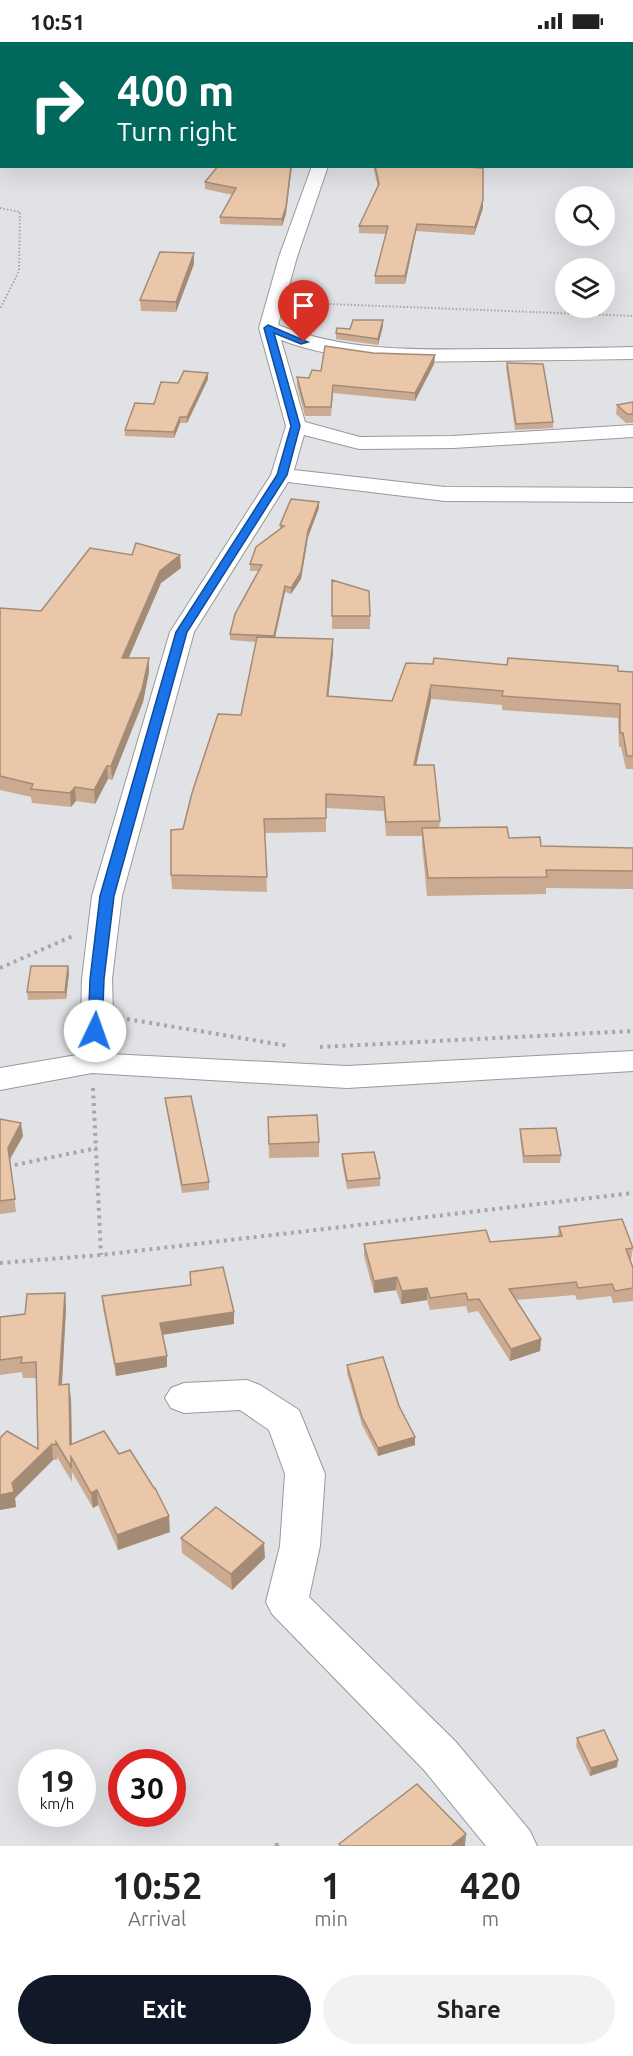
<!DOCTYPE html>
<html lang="en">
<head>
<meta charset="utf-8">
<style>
	:root { --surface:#fff; --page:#f2f2f2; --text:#222; --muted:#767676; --accent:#111827 }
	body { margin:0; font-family:Ubuntu,sans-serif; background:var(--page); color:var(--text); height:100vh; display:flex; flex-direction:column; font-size:22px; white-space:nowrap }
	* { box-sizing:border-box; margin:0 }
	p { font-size:20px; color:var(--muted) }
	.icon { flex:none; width:33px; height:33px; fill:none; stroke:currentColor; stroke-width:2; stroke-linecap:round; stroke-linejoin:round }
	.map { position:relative; height:1804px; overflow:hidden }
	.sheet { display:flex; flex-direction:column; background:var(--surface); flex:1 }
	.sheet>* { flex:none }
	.top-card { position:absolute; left:0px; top:0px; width:633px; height:126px; box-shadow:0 6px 24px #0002; background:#00695c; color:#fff; overflow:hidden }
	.tools { position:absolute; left:555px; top:144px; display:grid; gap:12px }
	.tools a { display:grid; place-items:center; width:60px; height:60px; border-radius:50%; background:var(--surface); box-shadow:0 6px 24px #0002; font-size:30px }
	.speed { position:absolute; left:18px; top:1707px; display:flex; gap:12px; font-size:30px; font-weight:700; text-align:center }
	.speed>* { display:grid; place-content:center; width:78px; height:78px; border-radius:50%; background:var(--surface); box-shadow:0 6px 24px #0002; line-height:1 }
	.speed small { font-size:15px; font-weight:400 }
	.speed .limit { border:9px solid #d22; background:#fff; color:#111 }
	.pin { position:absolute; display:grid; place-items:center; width:51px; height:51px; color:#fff; margin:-62px -26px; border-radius:50% 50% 50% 0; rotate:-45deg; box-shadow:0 0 6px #0007 }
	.pin .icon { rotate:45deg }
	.me { position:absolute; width:66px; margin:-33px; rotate:3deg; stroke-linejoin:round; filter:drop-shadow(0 0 4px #0008) }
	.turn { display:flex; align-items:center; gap:21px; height:126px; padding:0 18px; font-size:27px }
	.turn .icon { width:78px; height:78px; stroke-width:2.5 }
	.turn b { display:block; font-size:42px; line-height:51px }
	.eta { display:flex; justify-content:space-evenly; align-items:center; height:102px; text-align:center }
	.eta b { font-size:36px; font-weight:700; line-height:42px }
	.button { display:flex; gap:12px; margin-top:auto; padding:12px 18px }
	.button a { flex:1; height:69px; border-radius:36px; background:var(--accent); color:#fff; font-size:24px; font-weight:700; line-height:69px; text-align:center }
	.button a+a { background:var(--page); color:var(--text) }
	.status { display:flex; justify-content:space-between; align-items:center; height:42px; padding:0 30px; background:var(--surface); direction:ltr }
	.status svg { height:16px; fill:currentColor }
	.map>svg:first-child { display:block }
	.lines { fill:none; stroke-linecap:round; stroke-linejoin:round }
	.minor-casing { stroke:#98999c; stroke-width:2 }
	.path-far2 { stroke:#a6a7aa; stroke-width:2; stroke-dasharray:1.5 2; stroke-linecap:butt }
	.path-far1 { stroke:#a6a7aa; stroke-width:4; stroke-dasharray:3 4.5; stroke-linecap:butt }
	.path { stroke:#a6a7aa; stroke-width:5; stroke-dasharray:4 6; stroke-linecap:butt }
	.minor { fill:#fff; fill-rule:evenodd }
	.wall { fill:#caab91 }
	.shaded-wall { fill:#a48b76 }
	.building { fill:#ebc7a9; stroke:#a48b76; stroke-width:1.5 }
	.route { fill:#1a73e8; stroke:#114b97; stroke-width:1.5 }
</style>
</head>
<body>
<div class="status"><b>10:51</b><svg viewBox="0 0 49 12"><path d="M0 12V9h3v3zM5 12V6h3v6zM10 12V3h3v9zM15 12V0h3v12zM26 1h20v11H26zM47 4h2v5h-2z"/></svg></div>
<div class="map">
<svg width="633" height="1804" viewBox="0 0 633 1804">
	<rect width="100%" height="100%" fill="#e1e2e5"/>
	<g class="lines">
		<g class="minor-casing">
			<path id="minor" d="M 353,0 L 367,0 L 367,2 L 353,2 Z
				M 632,13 L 633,13 L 633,21 L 632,21 Z
				M 632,48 L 633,48 L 633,56 L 632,56 Z
				M 312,124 L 328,124 L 297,215 L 278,283 C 346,310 419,308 491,307 C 538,307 586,306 633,305 L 633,317 C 584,318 535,318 486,319 C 419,320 344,322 281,298 L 305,380 L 360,395 L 453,394 L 633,383 L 633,395 L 453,406 L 359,407 L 304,393 L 294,428 L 445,445 L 633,446 L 633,460 L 445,459 L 288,440 L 194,590 L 122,854 L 112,937 L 113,973 L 109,1012 L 347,1024 L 633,1009 L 633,1029 L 347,1046 L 92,1031 L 0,1048 L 0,1026 L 77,1013 L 81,973 L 82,937 L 92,854 L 170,590 L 271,433 L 286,384 L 259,286 L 279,215 Z
				M 247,1338 L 260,1343 L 299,1368 L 325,1432 L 320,1504 L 309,1555 L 456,1700 L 530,1789 L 537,1804 L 486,1804 L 424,1728 L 272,1572 L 266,1560 L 280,1504 L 285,1432 L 269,1388 L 240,1368 L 184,1371 L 171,1366 L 165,1356 L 171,1346 L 184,1341 Z"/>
		</g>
		<path class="path-far2" d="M 0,166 L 20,170 L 19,229 L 0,267
			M 299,255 L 330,262 L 633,274"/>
		<path class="path-far1" d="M 0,926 L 73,894
			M 127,977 L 289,1004
			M 320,1005 L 633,989
			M 93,1046 L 101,1213
			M 0,1126 L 97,1106
			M 0,1221 L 101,1213 L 633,1151"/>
		<path class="path" d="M 275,1804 L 283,1802"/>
		<use href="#minor" class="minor"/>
	</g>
	<path class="wall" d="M 336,0 L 352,0 L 351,2 Z
		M 623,0 L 633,0 L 633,9 L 632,7 L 632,2 L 625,2 Z
		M 218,124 L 286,172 L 282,184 L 220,182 L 220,175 L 233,153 L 205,147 L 205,140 Z
		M 373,124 L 472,124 L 483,166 L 474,193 L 416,189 L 405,242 L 375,242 L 375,234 L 386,192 L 359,191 L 359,184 L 378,145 Z
		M 194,222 L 176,270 L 141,269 L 140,258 Z
		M 383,284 L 378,303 L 336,297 L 336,291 L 350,287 Z
		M 373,311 L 435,313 L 434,322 L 415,359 L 333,351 L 331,374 L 305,374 L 297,344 L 297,335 L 309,336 L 321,329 Z
		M 507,321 L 553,380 L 553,386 L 515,388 L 506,326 Z
		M 208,337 L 187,381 L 180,381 L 174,396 L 125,394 L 125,388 L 178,341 Z
		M 633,360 L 633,381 L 626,381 L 616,372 L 617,363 Z
		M 319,466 L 308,495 L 301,537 L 291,552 L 285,550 L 275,595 L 333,597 L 333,611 L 328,654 L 392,659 L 433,622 L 507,623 L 633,630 L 633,727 L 626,727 L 621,705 L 619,705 L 618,676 L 502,668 L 502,663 L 431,657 L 416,723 L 440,779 L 439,786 L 509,796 L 541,804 L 633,806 L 633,847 L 546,846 L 546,852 L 427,854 L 422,803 L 422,794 L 386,794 L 384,769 L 326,766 L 326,790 L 265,791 L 267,850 L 172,847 L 171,833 L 183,787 L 241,673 L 256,600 L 230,598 L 230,592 L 258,529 L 250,529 L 250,522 L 280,487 L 280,483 Z
		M 181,526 L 161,541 L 128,616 L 149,616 L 149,630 L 143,660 L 112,738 L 108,737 L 95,762 L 76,759 L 71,765 L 32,761 L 31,755 L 0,748 L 0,566 L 41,569 Z
		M 332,538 L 370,574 L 370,587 L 332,587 Z
		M 68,924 L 69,931 L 66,957 L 28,958 L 27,950 Z
		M 165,1056 L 209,1140 L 209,1148 L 182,1151 L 166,1064 Z
		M 268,1075 L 319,1100 L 319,1115 L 269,1116 Z
		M 0,1077 L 23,1094 L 10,1118 L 16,1170 L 0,1172 Z
		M 520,1087 L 561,1113 L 560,1121 L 523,1121 L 520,1094 Z
		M 342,1112 L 380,1136 L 380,1144 L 347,1147 L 342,1120 Z
		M 559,1185 L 633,1206 L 631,1218 L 630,1218 L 633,1226 L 633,1259 L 613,1261 L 611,1254 L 577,1258 L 575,1253 L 516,1258 L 541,1297 L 540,1309 L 510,1319 L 478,1269 L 468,1271 L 466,1264 L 430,1268 L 427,1258 L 401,1262 L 396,1248 L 374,1251 L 364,1214 L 364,1202 L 490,1200 L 558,1195 Z
		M 65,1251 L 66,1266 L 62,1343 L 71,1357 L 72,1402 L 119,1412 L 170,1490 L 118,1508 L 98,1463 L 93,1466 L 72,1430 L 72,1440 L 57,1415 L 57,1418 L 53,1418 L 15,1456 L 16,1465 L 0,1468 L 38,1407 L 37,1336 L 23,1336 L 22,1330 L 0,1333 L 0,1275 L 25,1272 Z
		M 102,1254 L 234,1270 L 234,1282 L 162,1293 L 167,1325 L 116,1334 L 103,1266 Z
		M 347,1323 L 415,1395 L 415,1403 L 378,1414 L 362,1383 L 347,1331 Z
		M 181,1496 L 265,1516 L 232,1548 L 182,1511 Z
		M 577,1696 L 617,1725 L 590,1734 L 576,1704 Z"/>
	<path class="shaded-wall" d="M 291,124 L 292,124 L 286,172 L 282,184 L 282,177 Z
		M 483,158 L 483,166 L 474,193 L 475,185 Z
		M 417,182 L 416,189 L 405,242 L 405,234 Z
		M 194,211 L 194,222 L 176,270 L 176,260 Z
		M 383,278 L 383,284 L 378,303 L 378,297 Z
		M 435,313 L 434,322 L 415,359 L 415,351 Z
		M 208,331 L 208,337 L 187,381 L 187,375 Z
		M 180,375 L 180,381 L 174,396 L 174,390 Z
		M 319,460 L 319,466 L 308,495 L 301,537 L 291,552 L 291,546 L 308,489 Z
		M 180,513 L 181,526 L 161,541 L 123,629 L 122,616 L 160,529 Z
		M 285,544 L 285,550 L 274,600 L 274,594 Z
		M 333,597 L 333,611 L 327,668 L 327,654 Z
		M 149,616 L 149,630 L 143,660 L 112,738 L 111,724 Z
		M 431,643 L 431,657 L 413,737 L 414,723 Z
		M 107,724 L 108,737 L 95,762 L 94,748 Z
		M 75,745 L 76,759 L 71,765 L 70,751 Z
		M 68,924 L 69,931 L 66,957 L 65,950 Z
		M 21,1081 L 23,1094 L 9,1118 L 8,1106 Z
		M 397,1235 L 396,1248 L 374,1251 L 374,1239 Z
		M 427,1246 L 427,1258 L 401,1262 L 402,1249 Z
		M 65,1251 L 66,1266 L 61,1358 L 59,1343 Z
		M 234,1270 L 234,1282 L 160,1293 L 160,1281 Z
		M 541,1297 L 540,1309 L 510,1319 L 511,1307 Z
		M 167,1314 L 167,1325 L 116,1334 L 115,1322 Z
		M 69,1342 L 71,1357 L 72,1418 L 70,1403 Z
		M 415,1395 L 415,1403 L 378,1414 L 378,1406 Z
		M 52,1402 L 53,1418 L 15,1456 L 16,1465 L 0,1468 L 0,1453 Z
		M 97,1448 L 98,1463 L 93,1466 L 91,1451 Z
		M 169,1474 L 170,1490 L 118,1508 L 117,1493 Z
		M 264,1501 L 265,1516 L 232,1548 L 231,1532 Z
		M 618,1718 L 617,1725 L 590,1734 L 591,1726 Z
		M 466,1792 L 465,1804 L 451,1804 Z"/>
	<path class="building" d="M 0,0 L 38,0 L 36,2 L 2,2 L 2,13 L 0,14 Z
		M 215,0 L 327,0 L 326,2 L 214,2 Z
		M 364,0 L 460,0 L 463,2 L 365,2 Z
		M 0,24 L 2,24 L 2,39 L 0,41 Z
		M 0,47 L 2,47 L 2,74 L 0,75 Z
		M 218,124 L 291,124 L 286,165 L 282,177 L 220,175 L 236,146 L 205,140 Z
		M 375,124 L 470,124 L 469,125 L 483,126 L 483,158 L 475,185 L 417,182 L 405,234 L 375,234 L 388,184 L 359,184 L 379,142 Z
		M 160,210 L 194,211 L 176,260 L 140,258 Z
		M 353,278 L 383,278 L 378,297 L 336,291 L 337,286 L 350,287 Z
		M 325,304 L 373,311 L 435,313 L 415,351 L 333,343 L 331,365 L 305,365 L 297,335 L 309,336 L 312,328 L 321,329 Z
		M 507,321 L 543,322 L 553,380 L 516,382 Z
		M 184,329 L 208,331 L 187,375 L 180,375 L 174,390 L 125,388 L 135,361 L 154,362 L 161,340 L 178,341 Z
		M 633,360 L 633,372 L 627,372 L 617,363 Z
		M 291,457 L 319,460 L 308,489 L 301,530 L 291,546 L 285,544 L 274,594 L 230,592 L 235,572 L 262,523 L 250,522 L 256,505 L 284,484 L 280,483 Z
		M 136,501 L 180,513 L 160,529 L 122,616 L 149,616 L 142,647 L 111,724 L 107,724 L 94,748 L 75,745 L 70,751 L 31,747 L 33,742 L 0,734 L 0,566 L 41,569 L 90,506 L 132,513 Z
		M 332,538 L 369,549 L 370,574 L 332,574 Z
		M 257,595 L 333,597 L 327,654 L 392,659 L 406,621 L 433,622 L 434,616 L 507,623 L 508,616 L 618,624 L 618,629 L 633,630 L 633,714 L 627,714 L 623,691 L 620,691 L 620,662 L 502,654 L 503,649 L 431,643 L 414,723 L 434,723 L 440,779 L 386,780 L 384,755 L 326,752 L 326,776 L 264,777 L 267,835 L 171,833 L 171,788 L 183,787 L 192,751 L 218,672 L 241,673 Z
		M 507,785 L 509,796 L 540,795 L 541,804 L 633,806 L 633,829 L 546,828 L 547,835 L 428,836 L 422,786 Z
		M 31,924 L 68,924 L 65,950 L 27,950 Z
		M 191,1054 L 209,1140 L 182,1143 L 165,1056 Z
		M 317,1073 L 319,1100 L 269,1102 L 268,1075 Z
		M 0,1077 L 21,1081 L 8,1106 L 15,1157 L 0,1159 Z
		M 556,1086 L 561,1113 L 524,1114 L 520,1087 Z
		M 374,1110 L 380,1136 L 347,1139 L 342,1112 Z
		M 622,1177 L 633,1206 L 626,1207 L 633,1226 L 633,1246 L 615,1249 L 612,1242 L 578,1246 L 576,1240 L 509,1247 L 541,1297 L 511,1307 L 479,1257 L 468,1258 L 466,1251 L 430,1256 L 427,1246 L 402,1249 L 397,1235 L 374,1239 L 364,1202 L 486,1188 L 490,1200 L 562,1194 L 559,1185 Z
		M 223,1225 L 234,1270 L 160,1281 L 167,1314 L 115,1322 L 102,1254 L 191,1243 L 190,1230 Z
		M 65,1251 L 59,1343 L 69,1342 L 70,1403 L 104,1389 L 119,1412 L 130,1408 L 154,1446 L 155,1446 L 169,1474 L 117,1493 L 97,1448 L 91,1451 L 71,1415 L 71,1425 L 56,1400 L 56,1403 L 52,1402 L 12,1441 L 14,1450 L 0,1453 L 0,1396 L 7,1389 L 38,1407 L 36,1320 L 21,1321 L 22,1315 L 0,1318 L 0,1275 L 25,1272 L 27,1252 Z
		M 383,1315 L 399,1364 L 415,1395 L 378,1406 L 362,1375 L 347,1323 Z
		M 216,1465 L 264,1501 L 231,1532 L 181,1496 Z
		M 604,1688 L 618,1718 L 591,1726 L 577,1696 Z
		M 417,1742 L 466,1792 L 451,1804 L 341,1804 L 339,1802 Z"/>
	<path class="route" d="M 268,283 L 308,300 L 301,302 L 274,291 L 300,384 L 287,433 L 187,590 L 114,854 L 104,937 L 102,989 L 95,993 L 88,989 L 90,937 L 100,854 L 176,590 L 277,433 L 291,384 L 264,286 Z"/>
</svg>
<div class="tools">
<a><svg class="icon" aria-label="search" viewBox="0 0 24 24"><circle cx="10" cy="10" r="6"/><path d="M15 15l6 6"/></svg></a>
<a><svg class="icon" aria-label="layers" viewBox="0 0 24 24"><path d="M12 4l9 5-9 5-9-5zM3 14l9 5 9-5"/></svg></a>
</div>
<div class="speed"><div>19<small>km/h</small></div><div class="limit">30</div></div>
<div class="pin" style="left:304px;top:300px;background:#d93025"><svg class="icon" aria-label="arrive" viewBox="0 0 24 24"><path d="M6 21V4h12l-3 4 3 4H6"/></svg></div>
<svg class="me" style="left:95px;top:989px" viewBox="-20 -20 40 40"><circle r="19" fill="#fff"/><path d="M0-13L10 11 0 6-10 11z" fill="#1a73e8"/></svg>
<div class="top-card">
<div class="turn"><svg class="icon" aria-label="right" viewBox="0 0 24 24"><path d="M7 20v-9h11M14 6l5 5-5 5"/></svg><div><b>400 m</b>Turn right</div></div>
</div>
</div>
<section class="sheet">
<div class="eta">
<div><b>10:52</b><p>Arrival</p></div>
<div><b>1</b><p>min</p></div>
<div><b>420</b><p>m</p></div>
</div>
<div class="button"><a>Exit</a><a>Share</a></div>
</section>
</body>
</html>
